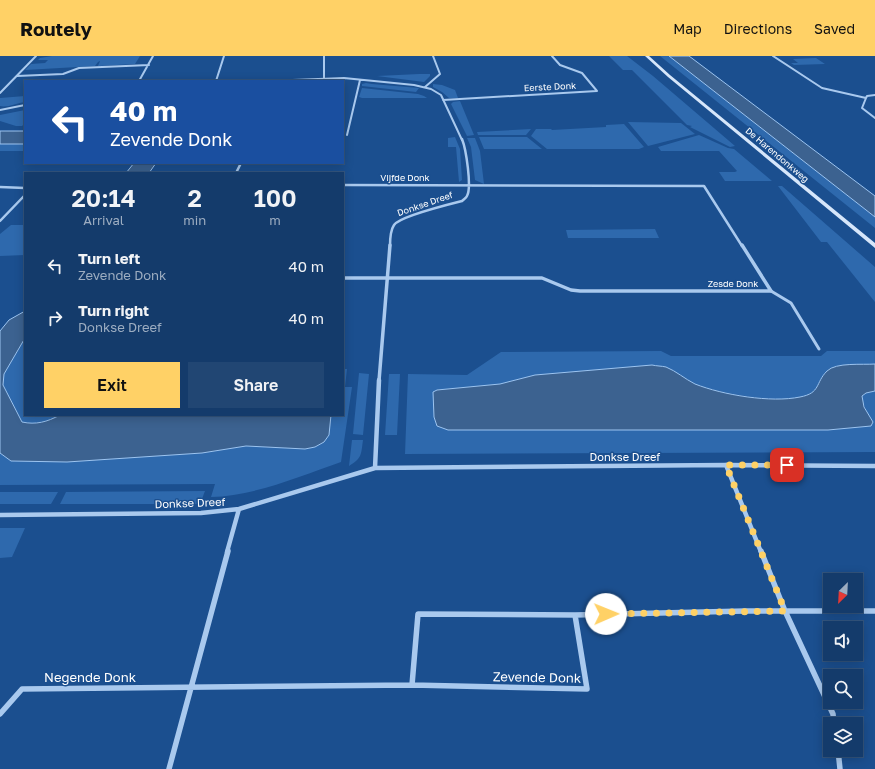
<!DOCTYPE html>
<html lang="en">
<head>
<meta charset="utf-8">
<style>
	:root { --surface:#143b6b; --page:#214673; --text:#f1f3f6; --muted:#9dadc1; --line:#33557e; --accent:#ffd166 }
	body { margin:0; font-family:"Golos Text",sans-serif; background:var(--page); color:var(--text); height:100vh; display:flex; flex-direction:column; font-size:15px; white-space:nowrap }
	* { box-sizing:border-box; margin:0 }
	p { font-size:13px; color:var(--muted) }
	.icon { flex:none; width:22px; height:22px; fill:none; stroke:currentColor; stroke-width:2; stroke-linecap:round; stroke-linejoin:round }
	.map { position:relative; flex:1; overflow:hidden }
	.sheet { position:absolute; left:24px; top:116px; width:320px; height:244px; display:flex; flex-direction:column; background:var(--surface); border-radius:0px; box-shadow:0 2px 10px #0003,0 0 0 1px var(--line) }
	.sheet>* { flex:none }
	.top-card { position:absolute; left:24px; top:24px; width:320px; height:84px; border-radius:0px; box-shadow:0 2px 10px #0003,0 0 0 1px var(--line); background:#1a4fa0; color:#fff; overflow:hidden }
	.needle { width:26px; rotate:204deg }
	.tools { position:absolute; left:823px; top:517px; display:grid; gap:8px }
	.tools a { display:grid; place-items:center; width:40px; height:40px; border-radius:0px; background:var(--surface); box-shadow:0 2px 10px #0003,0 0 0 1px var(--line); font-size:20px }
	.pin { position:absolute; display:grid; place-items:center; width:34px; height:34px; color:#fff; margin:-17px; border-radius:8px; box-shadow:0 2px 6px #0006 }
	.me { position:absolute; width:44px; margin:-22px; rotate:89deg; stroke-linejoin:round; filter:drop-shadow(0 0 3px #0008) }
	.turn { display:flex; align-items:center; gap:14px; height:84px; padding:0 20px; font-size:18px }
	.turn .icon { width:52px; height:52px; stroke-width:2.5 }
	.turn b { display:block; font-size:28px; line-height:34px }
	.eta { display:flex; justify-content:space-evenly; align-items:center; height:68px; text-align:center }
	.eta b { font-size:24px; font-weight:600; line-height:28px }
	.button { display:flex; gap:8px; margin-top:auto; padding:8px 20px }
	.button a { flex:1; height:46px; border-radius:0px; background:var(--accent); color:#111; font-size:16px; font-weight:600; line-height:46px; text-align:center }
	.button a+a { background:var(--page); color:var(--text) }
	ul { padding:0; list-style:none }
	li { display:flex; align-items:center; gap:12px; height:52px; padding:0 20px }
	li div { flex:1 }
	li b { display:block; font-size:15px }
	li em { font-style:normal }
	header { display:flex; align-items:center; gap:24px; box-sizing:border-box; height:56px; padding:0 20px; background:var(--accent); color:#111 }
	header strong { font-size:19px }
	nav { display:flex; gap:22px; margin-inline-start:auto; font-size:14px }
	.map>svg:first-child { display:block }
	.green { fill:#2e69ad }
	.water { fill:#3c6290; stroke:#9cc4f0 }
	.lines { fill:none; stroke-linecap:round; stroke-linejoin:round }
	.pedestrian { stroke:#a9c9ee; stroke-width:3 }
	.minor-far4 { stroke:#a9c9ee; stroke-width:2 }
	.minor-far3 { stroke:#a9c9ee; stroke-width:2.5 }
	.minor-far2 { stroke:#a9c9ee; stroke-width:3.5 }
	.minor-far1 { stroke:#a9c9ee; stroke-width:4.5 }
	.minor { stroke:#a9c9ee; stroke-width:5.5 }
	.secondary { fill:#d6e6fa; fill-rule:evenodd }
	.route { stroke:#ffd166; stroke-width:7; stroke-dasharray:0 12.6 }
	.labels { text-anchor:middle; stroke-width:3; stroke-linejoin:round; paint-order:stroke }
	.far-street-label { font-size:9px; fill:#fff; stroke:#1b4f8f }
	.street-label { font-size:11px; fill:#fff; stroke:#1b4f8f }
	.near-street-label { font-size:13px; fill:#fff; stroke:#1b4f8f }
</style>
</head>
<body>
<header>
<strong>Routely</strong>
<nav><a>Map</a><a>Directions</a><a>Saved</a></nav>
</header>
<div class="map">
<svg width="875" height="713" viewBox="0 0 875 713">
	<rect width="100%" height="100%" fill="#1b4f8f"/>
	<path class="green" d="M 52,0 L 140,0 L 135,8 L 98,10 L 100,5 L 98,6 L 95,10 L 25,14 L 31,8 L 45,7 L 48,4 L 38,4 L 40,2 Z
		M 609,0 L 627,0 L 653,20 L 735,90 L 730,91 L 690,71 L 692,70 L 687,69 L 632,14 L 623,14 Z
		M 660,0 L 669,0 L 875,161 L 875,172 Z
		M 816,2 L 825,8 L 794,9 L 791,7 L 798,7 L 793,3 Z
		M 419,18 L 430,18 L 430,20 L 424,26 L 377,20 Z
		M 366,27 L 372,28 L 419,32 L 416,36 L 362,30 L 362,28 Z
		M 433,28 L 442,29 L 455,34 L 458,42 L 449,42 L 442,36 L 433,31 Z
		M 362,32 L 418,38 L 424,40 L 427,42 L 362,42 L 359,41 Z
		M 25,40 L 25,46 C 17,47 7,52 0,50 L 0,42 Z
		M 460,45 L 474,79 L 467,80 L 451,48 L 453,46 Z
		M 25,54 L 25,67 L 22,70 L 16,70 L 0,65 L 0,59 Z
		M 628,66 L 681,67 L 695,78 L 648,90 Z
		M 624,68 L 644,91 L 639,93 L 547,93 L 531,80 L 536,73 L 551,73 L 552,74 L 606,71 L 606,69 Z
		M 531,73 L 526,79 L 478,79 L 477,76 Z
		M 699,79 L 728,92 L 734,93 L 772,125 L 725,125 L 719,116 L 735,116 L 737,115 L 719,95 L 661,95 L 658,91 Z
		M 455,81 L 460,93 L 462,124 L 459,126 L 456,91 L 448,91 L 448,82 Z
		M 479,81 L 527,81 L 542,93 L 484,93 Z
		M 467,82 L 475,82 L 480,95 L 484,128 L 475,124 L 471,91 Z
		M 0,88 L 25,88 L 25,92 L 23,95 L 0,95 Z
		M 778,130 L 782,130 L 875,211 L 875,246 L 827,186 L 821,186 Z
		M 11,169 L 25,169 L 25,199 L 0,200 L 0,178 Z
		M 655,173 L 659,182 L 568,182 L 566,174 Z
		M 25,282 L 25,313 L 23,317 L 25,317 L 25,359 L 60,359 C 47,366 36,369 22,366 L 3,329 L 4,318 Z
		M 661,295 L 671,300 L 821,300 L 827,295 L 875,295 L 875,308 C 863,309 836,307 827,315 C 822,321 820,331 814,336 C 796,352 718,337 697,329 C 685,324 676,316 665,311 L 535,319 L 500,328 L 437,334 L 828,374 L 871,370 C 870,358 863,351 862,340 L 866,337 L 875,335 L 875,396 L 405,398 L 408,318 L 467,319 L 501,296 Z
		M 343,313 L 347,313 L 345,331 L 352,331 L 341,406 C 300,420 255,440 211,441 L 215,428 L 0,429 L 0,397 L 11,405 L 202,397 L 246,390 L 305,393 L 315,391 L 324,386 L 329,379 L 331,359 L 343,359 Z
		M 359,317 L 369,318 L 363,379 L 353,378 Z
		M 389,318 L 400,318 L 397,379 L 385,379 Z
		M 352,384 L 363,384 C 361,399 362,402 349,410 Z
		M 205,435 L 200,448 L 60,448 L 66,436 Z
		M 0,436 L 58,436 L 51,448 L 0,448 Z
		M 0,472 L 25,472 L 12,501 L 0,502 Z"/>
	<path class="water" d="M 669,0 L 689,0 L 875,140 L 875,161 Z
		M 0,75 L 25,75 L 25,88 L 0,88 Z
		M 134,107 L 156,107 L 149,117 L 126,117 Z
		M 25,255 L 25,282 L 4,318 L 3,329 L 22,366 C 36,369 47,366 60,359 L 331,359 L 329,379 L 324,386 L 315,391 L 305,393 L 246,390 L 202,397 L 67,406 L 11,405 L 0,397 L 0,275 L 9,264 Z
		M 875,308 L 875,335 L 866,337 L 862,340 L 864,351 L 873,366 L 871,370 L 828,374 L 448,374 L 437,370 L 434,361 L 433,336 L 437,334 L 500,328 L 535,319 L 652,309 C 656,310 662,310 666,311 C 676,315 685,323 695,328 C 723,339 771,347 800,341 C 821,337 815,327 827,315 C 836,306 863,309 875,308 Z"/>
	<g class="lines">
		<path class="pedestrian" d="M 771,235 L 791,247 L 819,293"/>
		<path class="minor-far4" d="M 324,0 L 324,22
			M 773,0 L 822,32 L 866,42 L 867,40 L 875,39
			M 17,20 L 63,18 L 79,12 L 149,9
			M 139,25 L 153,0
			M 216,25 L 224,0
			M 267,25 L 344,22 L 414,29 L 431,33 L 441,39 L 462,84
			M 425,31 L 440,18 L 433,0
			M 0,37 L 36,0
			M 866,42 L 862,52 L 875,62
			M 443,44 L 597,35 L 582,17 L 560,9 L 552,0
			M 0,54 L 25,49
			M 347,79 L 360,24"/>
		<path class="minor-far3" d="M 236,117 L 241,107
			M 343,129 L 704,130 L 742,190
			M 0,131 L 25,132
			M 0,165 L 25,139
			M 390,190 C 390,183 390,175 394,169 C 399,161 450,148 462,145 C 464,143 466,142 467,140 C 472,131 466,93 462,83"/>
		<path class="minor-far2" d="M 343,222 L 542,222 L 571,234 L 580,235 L 771,235 L 742,189
			M 379,325 L 390,189"/>
		<path class="minor-far1" d="M 726,409 L 761,496
			M 375,412 L 379,324
			M 0,459 L 201,457 L 239,453 L 375,412 L 726,409 L 875,410
			M 227,496 L 239,453"/>
		<path class="minor" d="M 761,495 L 785,555 L 833,658 L 834,668
			M 412,629 L 587,633 L 575,559 L 745,555 L 875,555
			M 0,658 L 22,633 L 412,629 L 418,558 L 575,559
			M 838,694 L 840,713
			M 169,713 L 228,495"/>
		<path class="secondary" d="M 645,0 L 649,0 L 670,19 L 875,187 L 875,192 L 668,21 Z"/>
	</g>
	<g class="lines">
		<path class="route" d="M 606,558 L 785,555 L 726,409 L 787,409"/>
	</g>
	<g class="labels">
		<g class="far-street-label">
			<text transform="translate(550 31) rotate(-3)" y="3">Eerste Donk</text>
			<text transform="translate(777 99) rotate(40)" y="3">De Harendonkweg</text>
			<text x="405" y="125">Vijfde Donk</text>
			<text transform="translate(425 148) rotate(-19)" y="3">Donkse Dreef</text>
			<text x="733" y="231">Zesde Donk</text>
		</g>
		<g class="street-label">
			<text x="625" y="405">Donkse Dreef</text>
			<text transform="translate(190 447) rotate(-2)" y="4">Donkse Dreef</text>
		</g>
		<g class="near-street-label">
			<text x="90" y="626">Negende Donk</text>
			<text transform="translate(537 621) rotate(1)" y="5">Zevende Donk</text>
		</g>
	</g>
</svg>
<div class="tools">
<a><svg class="needle" viewBox="-14 -14 28 28"><path d="M0-13l5 13h-10z" fill="#e53935"/><path d="M0 13l5-13h-10z" fill="#9dadc1"/></svg></a>
<a><svg class="icon" aria-label="sound" viewBox="0 0 24 24"><path d="M4 9h4l5-4v14l-5-4H4zM17 9q2 3 0 6"/></svg></a>
<a><svg class="icon" aria-label="search" viewBox="0 0 24 24"><circle cx="10" cy="10" r="6"/><path d="M15 15l6 6"/></svg></a>
<a><svg class="icon" aria-label="layers" viewBox="0 0 24 24"><path d="M12 4l9 5-9 5-9-5zM3 14l9 5 9-5"/></svg></a>
</div>
<div class="pin" style="left:787px;top:409px;background:#d93025"><svg class="icon" aria-label="arrive" viewBox="0 0 24 24"><path d="M6 21V4h12l-3 4 3 4H6"/></svg></div>
<svg class="me" style="left:606px;top:558px" viewBox="-20 -20 40 40"><circle r="19" fill="#fff"/><path d="M0-13L10 11 0 6-10 11z" fill="#ffd166"/></svg>
<div class="top-card">
<div class="turn"><svg class="icon" aria-label="left" viewBox="0 0 24 24"><path d="M17 20v-9H6M10 6l-5 5 5 5"/></svg><div><b>40 m</b>Zevende Donk</div></div>
</div>
<section class="sheet">
<div class="eta">
<div><b>20:14</b><p>Arrival</p></div>
<div><b>2</b><p>min</p></div>
<div><b>100</b><p>m</p></div>
</div>
<ul>
<li><svg class="icon" aria-label="left" viewBox="0 0 24 24"><path d="M17 20v-9H6M10 6l-5 5 5 5"/></svg><div><b>Turn left</b><p>Zevende Donk</p></div><em>40 m</em></li>
<li><svg class="icon" aria-label="right" viewBox="0 0 24 24"><path d="M7 20v-9h11M14 6l5 5-5 5"/></svg><div><b>Turn right</b><p>Donkse Dreef</p></div><em>40 m</em></li>
</ul>
<div class="button"><a>Exit</a><a>Share</a></div>
</section>
</div>
</body>
</html>
